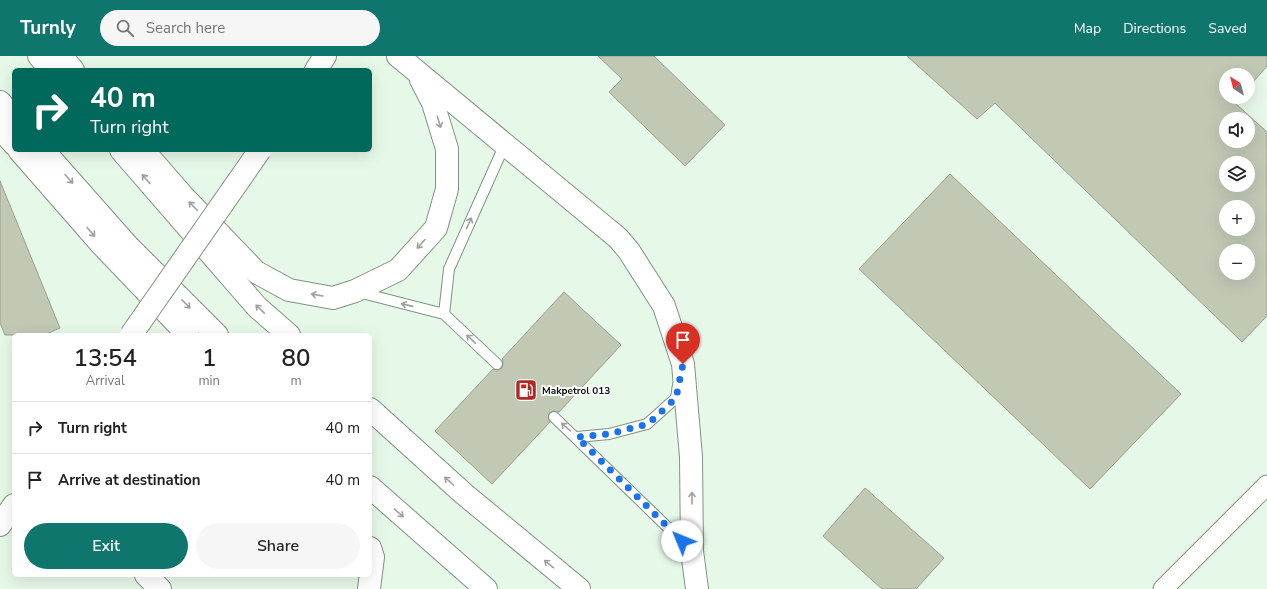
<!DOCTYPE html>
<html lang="en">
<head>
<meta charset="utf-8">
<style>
	:root { --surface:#fff; --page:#f6f6f6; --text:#222; --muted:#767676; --line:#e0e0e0; --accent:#0f766e }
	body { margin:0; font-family:"Nunito Sans",sans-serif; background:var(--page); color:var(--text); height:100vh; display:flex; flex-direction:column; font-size:15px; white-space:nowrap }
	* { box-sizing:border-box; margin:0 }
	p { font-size:13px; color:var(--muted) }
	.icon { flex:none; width:22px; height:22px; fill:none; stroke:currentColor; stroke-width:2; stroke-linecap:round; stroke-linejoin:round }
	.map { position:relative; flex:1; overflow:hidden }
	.panel { position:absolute; left:12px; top:277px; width:360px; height:244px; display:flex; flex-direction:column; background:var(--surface); border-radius:6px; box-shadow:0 4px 16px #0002 }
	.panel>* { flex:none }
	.hud { position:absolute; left:12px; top:12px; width:360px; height:84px; border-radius:6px; box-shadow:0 4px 16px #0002; background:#00695c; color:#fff; overflow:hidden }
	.needle { width:26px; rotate:324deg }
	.buttons { position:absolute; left:1219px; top:12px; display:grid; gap:8px }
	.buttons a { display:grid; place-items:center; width:36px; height:36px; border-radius:50%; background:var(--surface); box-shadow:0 4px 16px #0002; font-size:20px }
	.pin { position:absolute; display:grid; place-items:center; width:34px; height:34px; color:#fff; margin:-41px -17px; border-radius:50% 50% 50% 0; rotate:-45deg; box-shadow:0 0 4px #0007 }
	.pin .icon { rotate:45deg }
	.me { position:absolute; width:44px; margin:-22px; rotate:315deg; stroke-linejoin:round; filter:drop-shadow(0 0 3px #0008) }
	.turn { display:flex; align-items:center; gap:14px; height:84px; padding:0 12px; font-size:18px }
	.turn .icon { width:52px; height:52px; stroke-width:2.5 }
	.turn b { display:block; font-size:28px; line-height:34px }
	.eta { display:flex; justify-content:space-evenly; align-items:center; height:68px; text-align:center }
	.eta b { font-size:24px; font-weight:600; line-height:28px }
	.primary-button { display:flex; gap:8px; margin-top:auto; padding:8px 12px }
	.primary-button a { flex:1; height:46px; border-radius:24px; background:var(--accent); color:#fff; font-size:16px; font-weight:600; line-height:46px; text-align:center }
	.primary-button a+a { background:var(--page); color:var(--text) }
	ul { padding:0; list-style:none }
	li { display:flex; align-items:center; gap:12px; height:52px; padding:0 12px; border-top:1px solid var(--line) }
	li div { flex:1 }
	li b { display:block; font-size:15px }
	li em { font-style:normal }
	header { display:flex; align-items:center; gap:24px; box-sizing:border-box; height:56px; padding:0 20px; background:var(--accent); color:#fff }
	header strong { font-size:19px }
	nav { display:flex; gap:22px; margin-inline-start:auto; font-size:14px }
	.search { width:280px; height:36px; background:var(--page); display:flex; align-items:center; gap:10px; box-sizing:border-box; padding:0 14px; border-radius:22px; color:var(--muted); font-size:15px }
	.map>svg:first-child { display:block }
	.building { fill:#c1c9b5; stroke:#99a08d; fill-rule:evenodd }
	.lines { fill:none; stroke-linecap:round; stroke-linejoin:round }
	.service-casing { stroke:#829283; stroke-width:12 }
	.minor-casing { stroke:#829283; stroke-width:21 }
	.secondary-casing { stroke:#829283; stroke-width:24 }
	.motorway-casing { stroke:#829283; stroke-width:24 }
	.service { stroke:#fff; stroke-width:10 }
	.minor { stroke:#fff; stroke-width:19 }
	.secondary { stroke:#fff; stroke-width:22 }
	.motorway { stroke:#fff; stroke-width:22 }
	.secondary-bridge-casing { stroke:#829283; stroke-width:24; stroke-linecap:butt }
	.secondary-bridge { stroke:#fff; stroke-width:22 }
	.oneway { stroke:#9ea19e }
	.route { stroke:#1a73e8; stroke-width:7; stroke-dasharray:0 12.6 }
	.labels { text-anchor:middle; stroke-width:4; stroke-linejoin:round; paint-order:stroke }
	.poi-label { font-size:10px; font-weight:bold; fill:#0c130d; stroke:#fff; text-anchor:start }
</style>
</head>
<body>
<header>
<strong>Turnly</strong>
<div class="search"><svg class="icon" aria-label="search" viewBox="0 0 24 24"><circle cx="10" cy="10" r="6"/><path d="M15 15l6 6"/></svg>Search here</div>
<nav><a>Map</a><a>Directions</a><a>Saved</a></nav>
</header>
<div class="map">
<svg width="1267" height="533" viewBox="0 0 1267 533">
	<rect width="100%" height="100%" fill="#e6f8e7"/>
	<path class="building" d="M 598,0 L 654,0 L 725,69 L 685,110 L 609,36 L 622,23 Z
		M 907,0 L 1267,0 L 1267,10 L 1248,32 L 1248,19 L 1226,19 L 1226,41 L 1240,41 L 1235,47 L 1267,76 L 1267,260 L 1242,286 L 995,47 L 977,63 ZM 1226,63 L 1248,63 L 1248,85 L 1226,85 ZM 1226,107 L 1248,107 L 1248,129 L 1226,129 ZM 1226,151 L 1248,151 L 1248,173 L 1226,173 ZM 1226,195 L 1248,195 L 1248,217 L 1226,217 Z
		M 950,118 L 1181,338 L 1090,433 L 859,213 Z
		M 0,125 L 60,272 L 44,279 L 5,279 L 0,267 Z
		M 564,236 L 621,289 L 559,356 L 553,355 L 549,357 L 548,362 L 550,366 L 492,428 L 435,375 L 493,313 L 498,314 L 502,312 L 503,307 L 502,303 Z
		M 865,432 L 944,502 L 916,533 L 882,533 L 823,480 Z"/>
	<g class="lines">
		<g class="service-casing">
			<path id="service" d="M 358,236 L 444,258 L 497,308
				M 444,258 L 449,213 L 505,88
				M 554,361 L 691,494
				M 577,381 L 609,378 L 647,368 L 676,342 L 678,329"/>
		</g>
		<g class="minor-casing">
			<path id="minor" d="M 1163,533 L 1267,429"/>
		</g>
		<g class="secondary-casing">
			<path id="secondary" d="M 316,14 L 325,0
				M 0,469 L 14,449"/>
		</g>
		<g class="motorway-casing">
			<path id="motorway" d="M 39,0 L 51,14
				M 61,0 L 73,14
				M 398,0 L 618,182 L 629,195 L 664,250 L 683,308 L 691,401 L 692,495 L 697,533
				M 0,46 L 14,62
				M 0,72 L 14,88
				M 19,94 L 102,189 L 188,279
				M 43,94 L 127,189 L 217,279
				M 121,94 L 257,251 L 289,279
				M 143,94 L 183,140 L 256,216 L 289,234 L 333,242 L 355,235 L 398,214 L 436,172 L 447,133 L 447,93 L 433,47 L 421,24
				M 370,353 L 464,438 L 579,533
				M 370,431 L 486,533
				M 146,519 L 160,533
				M 369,533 L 373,501 L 370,492"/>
		</g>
		<use href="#service" class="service"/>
		<use href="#minor" class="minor"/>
		<use href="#secondary" class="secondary"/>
		<use href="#motorway" class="motorway"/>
		<g class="secondary-bridge-casing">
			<path id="secondary-bridge" d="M 131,279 L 260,94"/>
		</g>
		<use href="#secondary-bridge" class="secondary-bridge"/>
	</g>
	<defs><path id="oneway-shaft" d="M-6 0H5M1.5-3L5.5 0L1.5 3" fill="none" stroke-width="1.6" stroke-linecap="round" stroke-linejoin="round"/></defs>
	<g class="oneway">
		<use href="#oneway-shaft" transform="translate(439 66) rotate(74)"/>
		<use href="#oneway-shaft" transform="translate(69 123) rotate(48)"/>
		<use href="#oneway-shaft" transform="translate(146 123) rotate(-131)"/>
		<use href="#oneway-shaft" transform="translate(193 150) rotate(-134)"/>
		<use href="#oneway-shaft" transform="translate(469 167) rotate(-66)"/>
		<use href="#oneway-shaft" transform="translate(91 176) rotate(49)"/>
		<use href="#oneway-shaft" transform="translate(421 188) rotate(132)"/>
		<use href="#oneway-shaft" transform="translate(317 239) rotate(-170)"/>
		<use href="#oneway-shaft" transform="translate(186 248) rotate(45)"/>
		<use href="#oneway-shaft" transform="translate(407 249) rotate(-167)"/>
		<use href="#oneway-shaft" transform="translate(260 253) rotate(-136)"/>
		<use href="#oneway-shaft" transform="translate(471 283) rotate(-136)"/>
		<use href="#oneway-shaft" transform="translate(566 371) rotate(-138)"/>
		<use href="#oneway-shaft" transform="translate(449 425) rotate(-138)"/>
		<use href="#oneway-shaft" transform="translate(692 442) rotate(-90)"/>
		<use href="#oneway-shaft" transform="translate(399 457) rotate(41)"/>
		<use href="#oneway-shaft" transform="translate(549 508) rotate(-141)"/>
	</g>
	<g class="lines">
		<path class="route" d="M 682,485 L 577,381 L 609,378 L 648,368 L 676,342 L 683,308"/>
	</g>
	<defs>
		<g id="fuel-square" transform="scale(1.15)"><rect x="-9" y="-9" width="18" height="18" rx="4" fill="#b5261f" stroke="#fff"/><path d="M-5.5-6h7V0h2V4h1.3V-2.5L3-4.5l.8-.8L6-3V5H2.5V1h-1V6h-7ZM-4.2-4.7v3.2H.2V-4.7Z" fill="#fff"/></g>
	</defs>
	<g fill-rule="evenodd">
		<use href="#fuel-square" x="526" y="334"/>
	</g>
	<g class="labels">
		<g class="poi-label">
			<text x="542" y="338">Makpetrol 013</text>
		</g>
	</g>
</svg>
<div class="buttons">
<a><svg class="needle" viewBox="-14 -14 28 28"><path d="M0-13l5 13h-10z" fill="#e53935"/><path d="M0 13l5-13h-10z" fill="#767676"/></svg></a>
<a><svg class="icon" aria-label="sound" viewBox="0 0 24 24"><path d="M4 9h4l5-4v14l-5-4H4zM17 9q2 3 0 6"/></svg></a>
<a><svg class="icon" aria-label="layers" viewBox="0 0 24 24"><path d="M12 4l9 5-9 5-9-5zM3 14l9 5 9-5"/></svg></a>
<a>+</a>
<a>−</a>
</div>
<div class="pin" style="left:683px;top:308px;background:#d93025"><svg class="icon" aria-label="arrive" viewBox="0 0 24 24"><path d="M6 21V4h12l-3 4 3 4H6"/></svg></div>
<svg class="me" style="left:682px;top:485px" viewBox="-20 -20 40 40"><circle r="19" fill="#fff"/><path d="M0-13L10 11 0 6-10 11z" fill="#1a73e8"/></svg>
<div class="hud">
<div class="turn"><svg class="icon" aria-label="right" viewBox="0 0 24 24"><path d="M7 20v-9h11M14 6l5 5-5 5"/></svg><div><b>40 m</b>Turn right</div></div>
</div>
<section class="panel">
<div class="eta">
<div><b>13:54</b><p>Arrival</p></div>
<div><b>1</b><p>min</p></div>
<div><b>80</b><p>m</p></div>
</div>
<ul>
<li><svg class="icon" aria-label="right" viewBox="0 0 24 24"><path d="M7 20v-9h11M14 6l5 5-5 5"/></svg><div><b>Turn right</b></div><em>40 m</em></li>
<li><svg class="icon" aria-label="arrive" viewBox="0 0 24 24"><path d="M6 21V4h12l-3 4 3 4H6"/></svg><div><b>Arrive at destination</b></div><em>40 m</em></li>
</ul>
<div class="primary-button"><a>Exit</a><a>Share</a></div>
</section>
</div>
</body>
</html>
